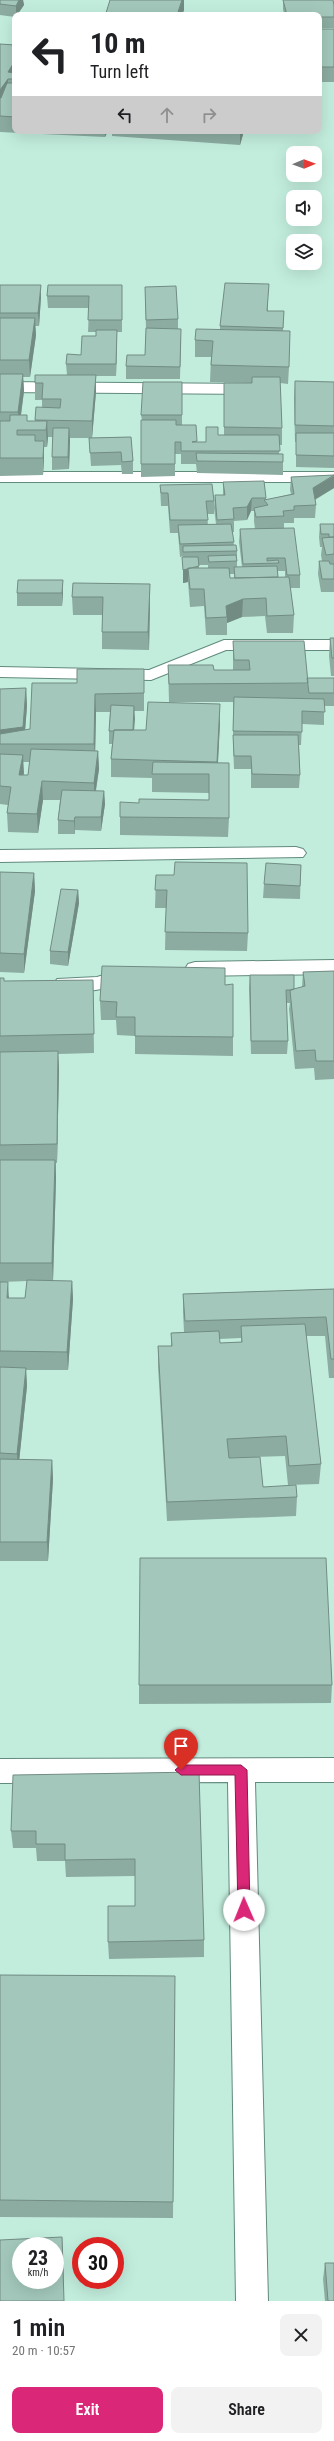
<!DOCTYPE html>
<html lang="en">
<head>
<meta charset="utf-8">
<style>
	:root { --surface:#fff; --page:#f2f2f2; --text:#202124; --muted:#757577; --accent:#db2777 }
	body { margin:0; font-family:"Roboto Condensed",sans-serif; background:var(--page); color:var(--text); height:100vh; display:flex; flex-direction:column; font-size:15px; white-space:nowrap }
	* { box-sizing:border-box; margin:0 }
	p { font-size:13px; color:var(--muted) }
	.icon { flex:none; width:22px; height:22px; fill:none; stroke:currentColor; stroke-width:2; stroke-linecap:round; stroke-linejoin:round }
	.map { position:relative; height:2301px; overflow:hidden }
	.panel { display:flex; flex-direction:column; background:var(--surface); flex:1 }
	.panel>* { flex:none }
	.hud { position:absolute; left:12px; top:12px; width:310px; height:122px; border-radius:8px; box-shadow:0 4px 16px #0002; background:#fff; color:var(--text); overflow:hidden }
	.needle { width:26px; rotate:89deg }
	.tools { position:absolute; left:286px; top:146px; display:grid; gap:8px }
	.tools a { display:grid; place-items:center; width:36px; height:36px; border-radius:8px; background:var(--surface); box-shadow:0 4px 16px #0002; font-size:20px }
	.speed { position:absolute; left:12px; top:2237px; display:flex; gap:8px; font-size:20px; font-weight:700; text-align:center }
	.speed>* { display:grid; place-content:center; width:52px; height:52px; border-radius:50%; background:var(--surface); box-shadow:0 4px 16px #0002; line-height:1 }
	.speed small { font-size:10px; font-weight:400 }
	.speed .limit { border:6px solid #d22; background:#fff; color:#111 }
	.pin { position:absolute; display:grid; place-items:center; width:34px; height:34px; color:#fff; margin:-41px -17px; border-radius:50% 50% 50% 0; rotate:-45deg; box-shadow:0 0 4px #0007 }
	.pin .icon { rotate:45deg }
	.me { position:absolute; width:44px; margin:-22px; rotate:359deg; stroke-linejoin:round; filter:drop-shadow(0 0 3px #0008) }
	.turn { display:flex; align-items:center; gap:14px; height:84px; padding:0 12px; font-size:18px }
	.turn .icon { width:52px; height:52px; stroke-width:2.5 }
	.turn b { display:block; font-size:28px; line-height:34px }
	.lanes { display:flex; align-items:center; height:38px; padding:0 12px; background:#0003; justify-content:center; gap:20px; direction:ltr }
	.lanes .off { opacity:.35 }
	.round { display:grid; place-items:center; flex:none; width:42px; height:42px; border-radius:8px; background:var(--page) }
	.head { display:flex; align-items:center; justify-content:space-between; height:68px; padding:0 12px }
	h1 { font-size:24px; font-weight:600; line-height:30px }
	.primary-button { display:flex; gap:8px; margin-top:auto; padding:8px 12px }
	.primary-button a { flex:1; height:46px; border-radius:8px; background:var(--accent); color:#fff; font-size:16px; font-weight:600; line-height:46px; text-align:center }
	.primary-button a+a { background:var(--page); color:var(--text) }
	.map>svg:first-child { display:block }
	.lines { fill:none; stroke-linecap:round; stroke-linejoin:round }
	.lane-casing { stroke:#628a7d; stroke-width:2 }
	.street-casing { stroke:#628a7d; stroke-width:2 }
	.lane { fill:#fff; fill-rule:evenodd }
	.street { fill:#fff; fill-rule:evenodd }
	.wall { fill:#8caca1; fill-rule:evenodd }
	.shaded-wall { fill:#728c83 }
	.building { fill:#a3c8bb; stroke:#728c83; fill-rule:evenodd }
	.route { fill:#db2777; stroke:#8e194d }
</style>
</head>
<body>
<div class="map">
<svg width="334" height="2301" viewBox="0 0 334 2301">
	<rect width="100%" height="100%" fill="#c2eddd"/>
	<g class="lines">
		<g class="lane-casing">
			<path id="lane" d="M 0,382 L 255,384 L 263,389 L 255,394 L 0,392 Z
				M 224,640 L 334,640 L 334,650 L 226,650 L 151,680 L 0,677 L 0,667 L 149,670 Z
				M 296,847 L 303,849 L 306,853 L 303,857 L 0,862 L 0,850 Z"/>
		</g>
		<g class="street-casing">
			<path id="street" d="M 0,472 L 334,472 L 334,482 L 0,482 Z
				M 334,960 L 334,974 L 195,976 L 188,974 L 185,969 L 188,964 L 195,962 Z
				M 130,967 L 137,969 L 140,974 L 137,979 C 111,987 84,996 57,989 L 54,984 L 57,979 L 97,977 Z
				M 334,1758 L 334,1782 L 255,1782 L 268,2301 L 236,2301 L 228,1782 L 0,1783 L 0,1759 Z"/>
		</g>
		<use href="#lane" class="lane"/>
		<use href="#street" class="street"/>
	</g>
	<path class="wall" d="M 0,0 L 23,0 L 24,5 L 17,15 L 15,15 L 15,17 L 0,15 Z
		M 110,0 L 184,0 L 184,10 L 182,15 L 106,15 L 106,13 Z
		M 283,0 L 333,0 L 334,5 L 334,28 L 319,28 L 319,15 L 284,15 L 283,9 Z
		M 319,29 L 334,29 L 334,82 L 319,82 Z
		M 0,44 L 15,45 L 15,131 L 108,131 L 105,137 L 0,132 Z
		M 112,131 L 244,131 L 240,145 L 112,136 Z
		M 0,285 L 41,297 L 39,326 L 35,326 L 36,335 L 30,377 L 23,377 L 24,391 L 21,415 L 27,421 L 35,421 L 36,407 L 42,408 L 42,400 L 35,400 L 35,383 L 67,375 L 66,364 L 81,355 L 96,336 L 96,332 L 88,332 L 89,308 L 48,308 L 47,296 L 122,285 L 122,332 L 117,332 L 116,376 L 96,376 L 96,392 L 92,438 L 70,438 L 69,469 L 52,470 L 52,457 L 53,437 L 48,437 L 47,447 L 44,447 L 44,458 L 43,475 L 0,476 Z
		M 145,287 L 178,319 L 178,328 L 181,341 L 180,379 L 126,379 L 126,366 L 145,355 L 146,331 Z
		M 268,300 L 268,311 L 284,311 L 283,331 L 289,367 L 288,384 L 280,383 L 282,428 L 282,445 L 279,445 L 279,454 L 283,454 L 283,475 L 197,473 L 196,464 L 181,464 L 181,454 L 175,454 L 175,476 L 141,477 L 141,420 L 142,420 L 141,415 L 182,382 L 182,425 L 197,442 L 205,442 L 218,435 L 224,435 L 224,383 L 251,383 L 210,382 L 211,357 L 195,357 L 195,340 L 220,329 L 220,326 Z
		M 295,381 L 334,382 L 334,468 L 296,467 L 296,442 L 295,442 L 294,398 Z
		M 131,437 L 133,461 L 133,474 L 122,474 L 121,465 L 91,466 L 89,438 Z
		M 334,475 L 334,488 L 315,500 L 316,505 L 315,518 L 294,518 L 294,523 L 284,523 L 284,528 L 300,575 L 300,588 L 290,588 L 294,615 L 293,633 L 267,633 L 265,616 L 242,617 L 227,623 L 227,635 L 206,635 L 204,606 L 190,607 L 188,582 L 183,583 L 183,556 L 180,557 L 178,533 L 170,533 L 168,506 L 161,506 L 160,485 L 214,501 L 214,514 L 207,514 L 208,525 L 216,524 L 214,508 L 215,495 L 223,495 L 223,482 L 266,498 L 266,500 L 291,494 L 290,490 L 291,477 ZM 251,511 L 254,511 L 254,521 L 255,529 L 240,529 L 239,542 L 242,567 L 237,567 L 237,551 L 234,545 L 232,532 L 234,532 L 234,521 L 247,520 ZM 199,565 L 208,565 L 208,568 L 199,568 ZM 278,571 L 285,571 L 285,577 L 278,577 ZM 230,574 L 234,574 L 234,578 L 230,578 Z
		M 320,524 L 334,524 L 334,592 L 321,592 L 318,574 L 319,561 L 322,561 L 321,555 L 322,547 L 320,547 L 319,537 Z
		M 73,583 L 150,601 L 149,650 L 102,649 L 102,632 L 103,615 L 73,615 L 72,597 Z
		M 17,593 L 63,593 L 62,606 L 17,606 Z
		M 330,638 L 334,638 L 334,676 L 331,676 L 329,656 Z
		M 233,641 L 307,679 L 334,678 L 334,706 L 324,706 L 324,725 L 302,724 L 301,745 L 299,745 L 300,775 L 299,788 L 251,788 L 251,769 L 234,769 L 233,744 L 233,702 L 169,702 L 168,665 L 214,670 L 233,670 Z
		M 144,669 L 144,711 L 134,711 L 134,730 L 146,730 L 220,722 L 218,763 L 229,818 L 228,837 L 120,835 L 120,817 L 139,803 L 209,800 L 209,793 L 152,792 L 152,778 L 111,777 L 111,759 L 112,744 L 109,744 L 109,731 L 110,712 L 96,712 L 95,751 L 98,751 L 99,769 L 96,791 L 104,791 L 105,804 L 101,831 L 75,830 L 75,834 L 58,834 L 58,820 L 60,800 L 43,800 L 38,833 L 8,832 L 7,813 L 8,805 L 0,804 L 0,689 L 26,688 L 27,706 L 25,730 L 30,729 L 77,683 ZM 23,762 L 30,762 L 28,775 L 23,775 Z
		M 301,865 L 300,899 L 263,898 L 264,884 Z
		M 0,872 L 34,873 L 35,891 L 24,973 L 0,972 Z
		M 156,875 L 248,933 L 247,951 L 165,950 L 166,908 L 155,908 Z
		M 78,890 L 79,903 L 68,966 L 50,964 L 50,951 Z
		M 334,971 L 334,1079 L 315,1080 L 314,1068 L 295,1069 L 289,1009 L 290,1003 L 286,1003 L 288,1041 L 287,1054 L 251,1054 L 249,988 L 250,975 L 294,989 L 302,987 L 303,972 Z
		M 0,978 L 4,978 L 4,981 L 93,980 L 94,1053 L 58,1054 L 59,1069 L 57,1163 L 56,1163 L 56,1178 L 53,1281 L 72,1281 L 73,1299 L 68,1370 L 26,1370 L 27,1386 L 19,1460 L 52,1460 L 53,1479 L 48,1561 L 0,1561 ZM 27,1281 L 25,1298 L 9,1298 L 3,1282 Z
		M 225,985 L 233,1037 L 233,1056 L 135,1054 L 135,1036 L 117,1035 L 116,1020 L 101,1020 L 100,1001 Z
		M 334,1289 L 334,1378 L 329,1378 L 325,1336 L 306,1336 L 321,1464 L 319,1484 L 288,1485 L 285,1456 L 229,1458 L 263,1487 L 297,1497 L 296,1516 L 167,1521 L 158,1366 L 158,1346 L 171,1346 L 171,1333 L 184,1332 L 183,1312 L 183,1294 ZM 241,1338 L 241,1342 L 220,1343 L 219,1339 Z
		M 139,1685 L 332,1685 L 331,1703 L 139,1704 Z
		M 199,1772 L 204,1940 L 204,1957 L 109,1959 L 108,1942 L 135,1906 L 135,1876 L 66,1877 L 65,1861 L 37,1861 L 36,1848 L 13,1848 L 11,1831 Z
		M 0,1975 L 175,1976 L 173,2218 L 0,2217 Z
		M 325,2263 L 334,2301 L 325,2301 L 323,2279 Z"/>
	<path class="shaded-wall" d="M 19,0 L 23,0 L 24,5 L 17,15 L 16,15 L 16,6 Z
		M 182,0 L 184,0 L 184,10 L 182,15 L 177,15 Z
		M 15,61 L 15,77 L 8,72 Z
		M 8,79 L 8,94 L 0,106 L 0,90 Z
		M 105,131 L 108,131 L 105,137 Z
		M 240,131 L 244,131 L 240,145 Z
		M 41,285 L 41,297 L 39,326 L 38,313 Z
		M 35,318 L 36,335 L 30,377 L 29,360 Z
		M 117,330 L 117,342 L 116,376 L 116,364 Z
		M 23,374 L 24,391 L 19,429 L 18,412 Z
		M 96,375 L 96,392 L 92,438 L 92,421 Z
		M 47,421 L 48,438 L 47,447 L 46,430 Z
		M 69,428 L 70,441 L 69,469 L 68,457 Z
		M 44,441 L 44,458 L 43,475 L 43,458 Z
		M 334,476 L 334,488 L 312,501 L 313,488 Z
		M 252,498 L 251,511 L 247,520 L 247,507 Z
		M 188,569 L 188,582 L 183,583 L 183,570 Z
		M 63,580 L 63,593 L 62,606 L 62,593 Z
		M 150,584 L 150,601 L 149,650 L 148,632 Z
		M 243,599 L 242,617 L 227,623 L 227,617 L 226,606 Z
		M 26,688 L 27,706 L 24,745 L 24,744 L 0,744 L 0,730 Z
		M 95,694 L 96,712 L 95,762 L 94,744 Z
		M 220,704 L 220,722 L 217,780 L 217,762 Z
		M 134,706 L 135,719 L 133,744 L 133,731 Z
		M 98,751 L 99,769 L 94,801 L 94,783 Z
		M 23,755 L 24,773 L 20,793 L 19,775 Z
		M 42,781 L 43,800 L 38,833 L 37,814 Z
		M 104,791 L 105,804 L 101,831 L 101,817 Z
		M 75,817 L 75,834 L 74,821 Z
		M 34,873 L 35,891 L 24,973 L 24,954 Z
		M 78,890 L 79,903 L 68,966 L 68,952 Z
		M 58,1051 L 59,1069 L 57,1163 L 57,1144 Z
		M 55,1160 L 56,1178 L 53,1281 L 52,1263 Z
		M 72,1281 L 73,1299 L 68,1370 L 67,1352 Z
		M 8,1282 L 9,1300 L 7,1298 Z
		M 26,1368 L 27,1386 L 18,1472 L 17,1454 Z
		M 52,1460 L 53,1479 L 48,1561 L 47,1542 Z
		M 62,2237 L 63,2252 L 64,2301 Z"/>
	<path class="building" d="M 0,0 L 19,0 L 16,6 L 0,4 Z
		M 110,0 L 182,0 L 177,15 L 150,15 L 106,13 Z
		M 283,0 L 333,0 L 334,5 L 334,17 L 319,17 L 319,15 L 287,15 Z
		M 319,29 L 334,29 L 334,67 L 319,67 Z
		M 0,44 L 15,45 L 15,61 L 8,72 L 15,73 L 15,79 L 8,79 L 0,90 Z
		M 7,83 L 15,83 L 15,117 L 0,116 L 0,98 L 1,98 Z
		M 225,283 L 269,284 L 267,311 L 284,311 L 283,328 L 220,326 Z
		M 0,285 L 41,285 L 38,313 L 0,313 Z
		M 48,285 L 122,285 L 122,320 L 88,320 L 89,296 L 47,296 Z
		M 176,286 L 178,319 L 146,320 L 145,287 Z
		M 0,318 L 35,318 L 29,360 L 0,360 Z
		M 146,328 L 181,329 L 180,367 L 126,366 L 127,355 L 145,355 Z
		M 196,329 L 290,331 L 289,367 L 211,365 L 213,341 L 195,340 Z
		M 96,330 L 117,330 L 116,364 L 66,364 L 67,354 L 81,355 L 82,336 L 96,336 Z
		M 0,374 L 23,374 L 18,412 L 0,412 Z
		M 35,375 L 96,375 L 92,421 L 35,420 L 36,407 L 60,408 L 61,399 L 42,399 L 43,383 L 35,383 Z
		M 252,377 L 280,377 L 282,428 L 224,427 L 224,383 L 252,383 Z
		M 295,381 L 334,382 L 334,426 L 295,425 Z
		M 143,382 L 182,382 L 182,415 L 141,415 Z
		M 10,415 L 27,415 L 27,421 L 47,421 L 46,430 L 17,430 L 17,435 L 35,435 L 35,441 L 44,441 L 43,458 L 0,458 L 0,421 L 10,421 Z
		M 141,420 L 176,420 L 176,425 L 196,425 L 197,441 L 192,442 L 206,442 L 206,427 L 218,427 L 218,435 L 279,435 L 280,451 L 181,451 L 181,442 L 175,442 L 175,464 L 141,464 Z
		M 53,428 L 69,428 L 68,457 L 52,457 Z
		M 296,433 L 334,433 L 334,456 L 296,455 Z
		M 131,437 L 133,461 L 122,462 L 121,452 L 90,453 L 89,438 Z
		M 196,453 L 283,454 L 283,462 L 197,461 Z
		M 334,475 L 313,488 L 316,505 L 294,506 L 294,510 L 283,511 L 284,516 L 256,517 L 254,508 L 268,505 L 264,500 L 294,494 L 291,477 Z
		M 264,481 L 266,498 L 252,498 L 247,507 L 233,508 L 234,519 L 217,520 L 215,495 L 225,495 L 223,482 Z
		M 212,484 L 214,501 L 206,501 L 208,520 L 170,520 L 168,493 L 161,493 L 160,485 Z
		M 231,524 L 234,542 L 180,544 L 178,525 Z
		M 320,524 L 334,524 L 334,537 L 329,537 L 329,534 L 321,534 Z
		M 294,528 L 300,575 L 287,575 L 285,558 L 267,558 L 267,561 L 278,560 L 279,563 L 243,564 L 240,529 Z
		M 334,537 L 334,554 L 326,555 L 322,538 Z
		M 236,545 L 237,551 L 183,552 L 183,546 Z
		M 236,555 L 237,561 L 209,562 L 208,556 Z
		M 182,557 L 198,557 L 199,566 L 183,570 Z
		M 319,561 L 329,561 L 330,564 L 334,564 L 334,579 L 322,579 Z
		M 277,566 L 278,577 L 235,578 L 234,567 Z
		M 188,568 L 229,568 L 230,578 L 289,577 L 294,615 L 267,616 L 266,598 L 243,599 L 226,606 L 227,617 L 206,618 L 204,589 L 190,589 Z
		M 18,580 L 63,580 L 62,593 L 17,593 Z
		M 73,583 L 150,584 L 148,632 L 102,632 L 103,597 L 72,597 Z
		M 330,638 L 334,638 L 334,658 L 332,658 Z
		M 233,641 L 304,641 L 308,683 L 169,684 L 168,665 L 213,665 L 214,670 L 250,670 L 249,660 L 234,660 Z
		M 77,669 L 144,669 L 144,693 L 95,694 L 94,744 L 0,744 L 0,734 L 30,729 L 32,683 L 77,683 Z
		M 307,678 L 334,678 L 334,693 L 309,693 Z
		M 26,688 L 23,727 L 0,730 L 0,689 Z
		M 234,697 L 324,699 L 325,712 L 302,711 L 302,732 L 233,731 Z
		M 148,702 L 220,704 L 217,762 L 111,759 L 114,730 L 146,730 Z
		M 111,705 L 134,706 L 133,730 L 114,730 L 114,731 L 109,731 Z
		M 233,735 L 298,735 L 300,775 L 252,774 L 251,756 L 234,756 Z
		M 31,749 L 98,751 L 94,783 L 42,781 L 37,814 L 7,813 L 11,787 L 0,786 L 0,754 L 23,755 L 19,775 L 28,775 Z
		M 153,762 L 229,763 L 229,818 L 120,817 L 120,802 L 139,803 L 139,799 L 209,800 L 209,774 L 152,774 Z
		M 62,790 L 104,791 L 101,817 L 75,817 L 74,821 L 58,820 Z
		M 175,862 L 247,863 L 248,933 L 165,932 L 167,890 L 155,890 L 156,875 L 174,875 Z
		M 266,863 L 301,865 L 300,886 L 264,884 Z
		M 0,872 L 34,873 L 24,954 L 0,953 Z
		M 61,889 L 78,890 L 68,952 L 50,951 Z
		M 102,966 L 225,968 L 225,985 L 233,984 L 233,1037 L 135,1036 L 135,1017 L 116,1017 L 117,1002 L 100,1001 Z
		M 334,971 L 334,1061 L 316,1061 L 315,1050 L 296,1051 L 290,990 L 305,986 L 303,972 Z
		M 250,975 L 294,975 L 294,989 L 292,990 L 286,990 L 288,1041 L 251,1041 Z
		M 0,978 L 4,978 L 4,981 L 93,980 L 94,1034 L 0,1036 Z
		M 58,1051 L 57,1144 L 0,1145 L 0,1052 Z
		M 0,1160 L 55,1160 L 52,1263 L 0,1263 Z
		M 27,1280 L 72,1281 L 67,1352 L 0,1351 L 0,1282 L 8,1282 L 7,1298 L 25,1298 Z
		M 334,1289 L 334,1359 L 331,1359 L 326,1317 L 185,1321 L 183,1294 Z
		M 305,1324 L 321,1464 L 289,1466 L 286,1436 L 227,1439 L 229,1458 L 260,1457 L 263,1487 L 296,1485 L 297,1497 L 167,1502 L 158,1346 L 172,1346 L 171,1333 L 219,1331 L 220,1343 L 242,1342 L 241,1326 Z
		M 0,1367 L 26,1368 L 17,1454 L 0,1453 Z
		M 0,1459 L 52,1460 L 47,1542 L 0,1542 Z
		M 140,1558 L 326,1558 L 332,1685 L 139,1685 Z
		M 199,1772 L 204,1940 L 108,1942 L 108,1906 L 135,1906 L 135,1859 L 65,1860 L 65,1844 L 36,1844 L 36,1831 L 11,1831 L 13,1775 Z
		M 0,1975 L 175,1976 L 173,2202 L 0,2200 Z
		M 62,2237 L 64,2301 L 0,2301 L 0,2240 ZM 21,2246 L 55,2246 L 55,2280 L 21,2280 Z
		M 325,2263 L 334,2263 L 334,2301 L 328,2301 Z"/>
	<path class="route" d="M 181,1765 L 241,1765 L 247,1770 L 250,1910 L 248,1914 L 244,1916 L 238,1910 L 235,1775 L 181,1775 L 175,1770 Z"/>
</svg>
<div class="tools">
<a><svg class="needle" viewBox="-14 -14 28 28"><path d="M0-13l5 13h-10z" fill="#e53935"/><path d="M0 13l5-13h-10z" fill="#757577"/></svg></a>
<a><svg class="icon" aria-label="sound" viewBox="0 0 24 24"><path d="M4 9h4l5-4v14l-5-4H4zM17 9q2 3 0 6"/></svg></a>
<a><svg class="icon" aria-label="layers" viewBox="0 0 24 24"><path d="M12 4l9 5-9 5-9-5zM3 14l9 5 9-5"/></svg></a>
</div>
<div class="speed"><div>23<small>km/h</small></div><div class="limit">30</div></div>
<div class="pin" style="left:181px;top:1770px;background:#d93025"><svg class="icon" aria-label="arrive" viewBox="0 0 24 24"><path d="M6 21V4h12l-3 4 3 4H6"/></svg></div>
<svg class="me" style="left:244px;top:1910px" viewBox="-20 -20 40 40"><circle r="19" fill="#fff"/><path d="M0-13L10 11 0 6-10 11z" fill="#db2777"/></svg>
<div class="hud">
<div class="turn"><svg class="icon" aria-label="left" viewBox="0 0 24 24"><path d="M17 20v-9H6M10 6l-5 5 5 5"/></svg><div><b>10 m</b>Turn left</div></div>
<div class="lanes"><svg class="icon" aria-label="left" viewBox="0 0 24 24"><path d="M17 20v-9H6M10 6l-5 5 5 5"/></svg><svg class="icon off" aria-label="ahead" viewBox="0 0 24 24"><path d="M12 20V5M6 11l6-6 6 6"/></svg><svg class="icon off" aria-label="right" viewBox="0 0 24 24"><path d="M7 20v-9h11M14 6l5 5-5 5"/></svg></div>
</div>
</div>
<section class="panel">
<div class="head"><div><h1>1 min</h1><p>20 m · 10:57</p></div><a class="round"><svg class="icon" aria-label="close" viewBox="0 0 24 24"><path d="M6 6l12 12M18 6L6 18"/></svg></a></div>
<div class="primary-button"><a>Exit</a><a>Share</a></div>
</section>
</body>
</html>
